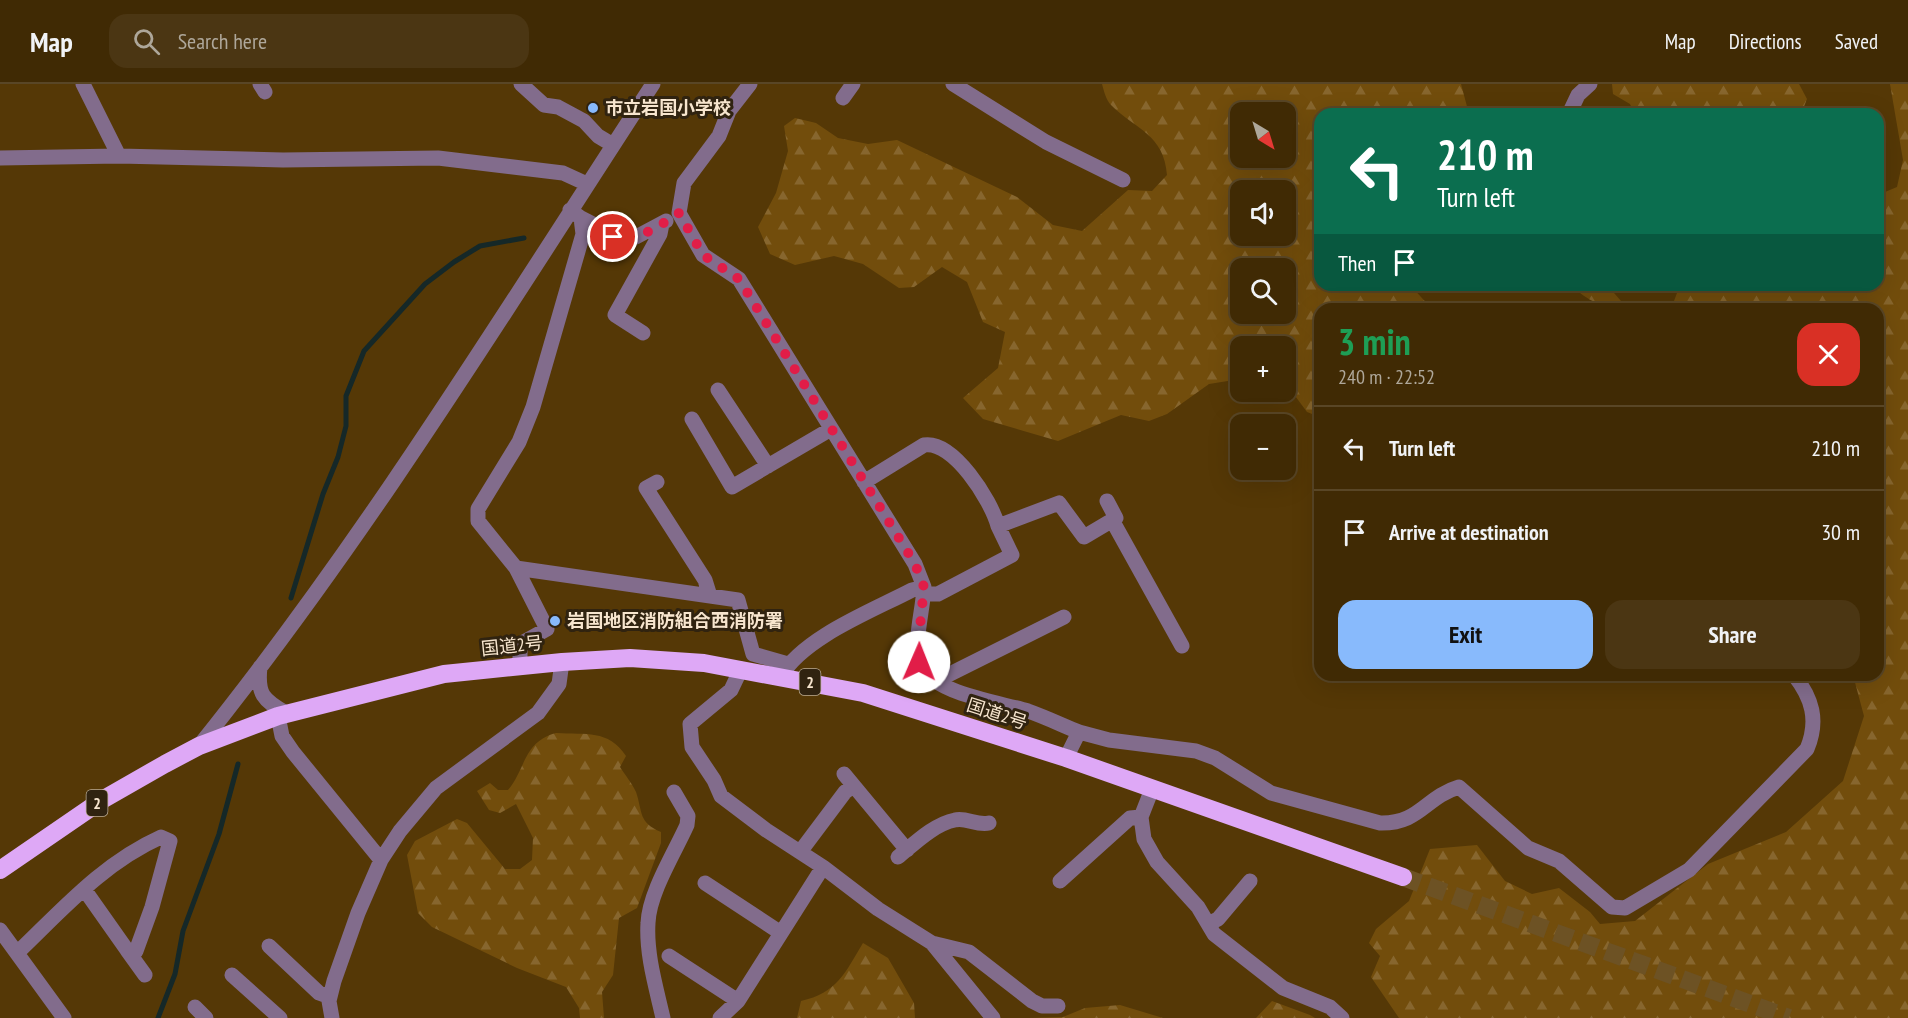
<!DOCTYPE html>
<html lang="en">
<head>
<meta charset="utf-8">
<style>
	:root { --surface:#402a04; --page:#4b3613; --text:#f1f3f6; --muted:#aea79a; --line:#594626; --accent:#88bafc }
	body { margin:0; font-family:"PT Sans Narrow","Noto Sans JP",sans-serif; background:var(--page); color:var(--text); height:100vh; display:flex; flex-direction:column; font-size:22px; white-space:nowrap }
	* { box-sizing:border-box; margin:0 }
	p { font-size:20px; color:var(--muted) }
	.icon { flex:none; width:33px; height:33px; fill:none; stroke:currentColor; stroke-width:2; stroke-linecap:round; stroke-linejoin:round }
	.map { position:relative; flex:1; overflow:hidden }
	.details { position:absolute; left:1314px; top:219px; width:570px; height:378px; display:flex; flex-direction:column; background:var(--surface); border-radius:18px; box-shadow:0 6px 24px #0002,0 0 0 2px var(--line) }
	.details>* { flex:none }
	.banner { position:absolute; left:1314px; top:24px; width:570px; height:183px; border-radius:18px; box-shadow:0 6px 24px #0002,0 0 0 2px var(--line); background:#0b6e4f; color:#fff; overflow:hidden }
	.needle { width:39px; rotate:142deg }
	.tools { position:absolute; left:1230px; top:18px; display:grid; gap:12px }
	.tools a { display:grid; place-items:center; width:66px; height:66px; border-radius:12px; background:var(--surface); box-shadow:0 6px 24px #0002,0 0 0 2px var(--line); font-size:30px }
	.pin { position:absolute; display:grid; place-items:center; width:51px; height:51px; color:#fff; margin:-26px; border:3px solid #fff; border-radius:50%; box-shadow:0 2px 6px #0007 }
	.me { position:absolute; width:66px; margin:-33px; rotate:1deg; stroke-linejoin:round; filter:drop-shadow(0 0 4px #0008) }
	.turn { display:flex; align-items:center; gap:21px; height:126px; padding:0 24px; font-size:27px }
	.turn .icon { width:78px; height:78px; stroke-width:2.5 }
	.turn b { display:block; font-size:42px; line-height:51px }
	.then { display:flex; align-items:center; height:57px; padding:0 24px; background:#0003; gap:12px; font-size:22px }
	.round { display:grid; place-items:center; flex:none; width:63px; height:63px; border-radius:18px; background:var(--page) }
	.headline { display:flex; align-items:center; justify-content:space-between; height:102px; padding:0 24px }
	h1 { font-size:36px; font-weight:600; line-height:45px; color:#1e9e55 }
	.cta { display:flex; gap:12px; margin-top:auto; padding:12px 24px }
	.cta a { flex:1; height:69px; border-radius:18px; background:var(--accent); color:#111; font-size:24px; font-weight:600; line-height:69px; text-align:center }
	.cta a+a { background:var(--page); color:var(--text) }
	ul { padding:0; list-style:none }
	li { display:flex; align-items:center; gap:18px; height:84px; padding:0 24px; border-top:2px solid var(--line) }
	li div { flex:1 }
	li b { display:block; font-size:22px }
	li em { font-style:normal }
	header { display:flex; align-items:center; gap:36px; box-sizing:border-box; height:84px; padding:0 30px; background:var(--surface); border-bottom:2px solid var(--line) }
	header strong { font-size:28px }
	nav { display:flex; gap:33px; margin-inline-start:auto; font-size:21px }
	.search { width:420px; height:54px; background:var(--page); display:flex; align-items:center; gap:15px; box-sizing:border-box; padding:0 21px; border-radius:18px; color:var(--muted); font-size:22px }
	.map>svg:first-child { display:block }
	.forest { fill:url(#forest-firs); fill-rule:evenodd }
	.lines { fill:none; stroke-linecap:round; stroke-linejoin:round }
	.stream { stroke:#152828; stroke-width:5 }
	.highway-tunnel { stroke:#6d5224; stroke-width:18; stroke-dasharray:18 9; stroke-linecap:butt }
	.minor { stroke:#826c8c; stroke-width:15 }
	.highway { stroke:#dea8f6; stroke-width:18 }
	.route { stroke:#e11d48; stroke-width:10; stroke-dasharray:0 18 }
	.poi-dot { fill:#88bafc; stroke:#302310; stroke-width:2 }
	.labels { text-anchor:middle; stroke-width:6; stroke-linejoin:round; paint-order:stroke }
	.shield { fill:#302310; stroke:#bbab95; stroke-width:1.5 }
	.shield-label { font-size:16px; font-weight:bold; fill:#f7e5ce }
	.poi-label { font-size:18px; font-weight:bold; fill:#f7e5ce; stroke:#302310; text-anchor:start }
	.street-label { font-size:18px; fill:#f7e5ce; stroke:#302310 }
</style>
</head>
<body>
<header>
<strong>Map</strong>
<div class="search"><svg class="icon" aria-label="search" viewBox="0 0 24 24"><circle cx="10" cy="10" r="6"/><path d="M15 15l6 6"/></svg>Search here</div>
<nav><a>Map</a><a>Directions</a><a>Saved</a></nav>
</header>
<div class="map">
<svg width="1908" height="934" viewBox="0 0 1908 934">
	<defs>
		<pattern id="forest-firs" width="22" height="20" patternUnits="userSpaceOnUse" patternTransform="scale(1.5)"><rect width="22" height="20" fill="#724d0c"/><path d="M5 1l3.5 6h-7zM16 11l3.5 6h-7z" fill="#87662e"/></pattern>
	</defs>
	<rect width="100%" height="100%" fill="#553806"/>
	<path class="forest" d="M 1102,0 L 1461,0 L 1469,30 L 1439,30 L 1433,22 L 1411,23 L 1408,30 L 1320,30 L 1320,201 L 1410,201 L 1432,225 L 1320,225 L 1320,333 L 1307,328 L 1290,305 L 1286,304 L 1286,262 L 1240,262 L 1240,295 L 1209,300 L 1167,330 L 1149,337 L 1121,331 L 1058,357 L 983,335 L 963,314 L 998,284 L 1005,248 L 983,238 L 967,198 L 942,183 L 914,203 L 899,204 L 863,180 L 834,172 L 795,181 L 770,170 L 758,143 L 776,109 L 788,67 L 784,42 L 795,34 L 816,39 L 838,54 L 868,60 L 897,56 L 1017,113 L 1053,141 L 1082,147 L 1128,106 L 1152,107 L 1167,91 C 1164,50 1136,46 1111,21 C 1106,16 1104,7 1102,0 ZM 1286,28 L 1286,74 L 1240,74 L 1240,28 ZM 1286,106 L 1286,152 L 1240,152 L 1240,106 ZM 1286,184 L 1286,230 L 1240,230 L 1240,184 Z
		M 1612,0 L 1799,0 L 1807,15 L 1801,30 L 1635,30 L 1630,20 L 1613,10 Z
		M 1890,0 L 1908,0 L 1908,934 L 1399,934 L 1371,893 L 1380,872 L 1369,859 L 1376,845 L 1409,817 L 1430,765 L 1477,761 L 1505,797 L 1532,810 L 1559,804 L 1590,828 L 1600,840 L 1635,837 L 1708,780 L 1786,748 L 1843,697 L 1864,632 L 1853,591 L 1878,591 L 1878,225 L 1671,225 L 1680,201 L 1878,201 L 1878,111 L 1897,103 L 1903,76 Z
		M 1571,201 L 1607,201 L 1628,225 C 1605,225 1587,217 1571,201 Z
		M 556,649 C 586,651 608,645 626,672 L 620,683 C 625,691 632,699 636,708 C 643,729 638,738 661,748 L 661,759 L 637,824 L 619,834 L 613,891 L 602,908 L 604,934 L 580,934 L 579,924 L 566,903 L 517,884 L 432,843 L 418,829 L 407,771 L 415,757 L 457,735 L 467,739 L 505,785 L 520,785 L 532,776 L 533,754 L 516,720 L 500,729 L 489,726 L 477,707 L 490,699 L 498,706 L 508,706 C 526,685 523,658 556,649 Z
		M 863,859 L 888,874 L 914,919 L 915,934 L 797,934 L 801,917 C 837,909 845,889 863,859 Z
		M 1272,917 L 1310,931 L 1315,934 L 1256,934 Z
		M 1120,921 L 1163,934 L 1029,934 L 1063,933 L 1085,924 Z"/>
	<g class="lines">
		<path class="stream" d="M 291,514 L 323,410 L 338,373 L 346,342 L 346,312 L 364,267 L 425,200 L 454,178 L 480,162 L 524,154
			M 158,934 L 175,890 L 183,847 L 219,750 L 238,680"/>
		<path class="highway-tunnel" d="M 1403,793 L 1789,934"/>
		<path class="minor" d="M 83,0 L 119,72
			M 260,0 L 265,8
			M 521,0 L 544,21 L 558,23 L 584,37 L 598,52 L 613,61
			M 750,0 L 729,27 L 719,52 L 684,99 L 679,129 L 703,171 L 739,195 L 915,480 L 924,503 L 912,506 C 872,527 804,553 781,592
			M 953,0 L 1046,58 L 1123,96
			M 843,14 L 853,0
			M 1569,30 L 1578,11 L 1590,0
			M 0,74 L 119,72 L 283,76 L 438,74 L 563,89 L 587,100
			M 581,134 L 622,155 L 636,153 L 666,137
			M 643,249 L 615,231 L 660,150 L 662,140
			M 718,306 L 768,382
			M 692,335 L 732,403 L 831,345
			M 657,398 L 646,404 L 705,496 L 710,512
			M 864,398 L 924,361 C 953,356 991,416 998,442
			M 1112,436 L 1182,562
			M 516,484 L 738,516 L 753,570 L 788,580
			M 924,503 C 923,526 914,555 919,576 C 928,610 999,618 1028,627 C 1045,633 1062,641 1079,648 L 1066,674
			M 924,510 L 938,510 L 1012,471 L 998,442 L 1059,419 L 1084,453 L 1116,434 L 1107,417
			M 520,582 L 520,560 L 547,545 L 516,484 L 478,437 L 478,425 L 519,358 L 533,323 L 583,150 L 581,134 L 570,126
			M 260,583 C 257,610 263,616 286,629
			M 939,599 L 944,593 L 1064,533
			M 278,632 L 282,652 L 293,668 L 381,776
			M 1079,648 L 1109,656 L 1196,667 L 1215,674 L 1271,709 L 1380,739 C 1420,740 1425,713 1459,703 L 1528,764 L 1559,777 L 1612,823 L 1625,824 L 1689,786 L 1807,665 C 1819,636 1812,614 1794,591
			M 199,662 C 367,453 507,224 653,0
			M 844,690 L 907,766
			M 1152,705 L 1141,733 L 1144,755 L 1157,778 L 1198,823 L 1214,850 L 1283,904 L 1330,923 L 1342,934
			M 800,768 L 845,708 L 853,702
			M 898,773 C 914,760 934,740 955,736 C 966,733 977,742 989,739
			M 823,783 L 878,825 L 932,859 L 969,868 L 1032,917 L 1042,922 L 1058,922
			M 1060,797 L 1130,734 L 1141,733
			M 705,799 L 781,849
			M 1208,840 L 1218,835 L 1250,797
			M 0,846 L 64,934
			M 932,859 L 993,934
			M 269,862 L 319,909 L 330,913
			M 127,866 L 145,891
			M 17,869 C 62,826 103,779 161,753 L 170,757 L 152,823 L 136,867 L 127,866 L 84,805
			M 669,872 L 738,917
			M 232,891 L 280,934
			M 195,923 L 206,934
			M 332,934 L 329,917 L 334,897 L 358,829 L 381,776 L 400,747 L 436,704 L 538,629 L 559,600 L 562,578
			M 663,934 C 656,903 646,870 648,839 C 649,809 675,768 687,741 L 688,732 L 674,708
			M 720,934 L 738,917 L 823,783 L 766,746 L 721,712 L 714,696 L 692,663 L 690,640 L 731,606 L 741,585"/>
		<path class="highway" d="M 0,786 L 102,716 L 165,680 L 199,662 L 278,632 L 444,590 L 562,578 L 630,574 L 704,579 L 863,609 L 1066,674 L 1403,793"/>
	</g>
	<g class="lines">
		<path class="route" d="M 613,153 C 637,159 660,141 679,129 L 703,171 L 739,195 L 915,480 L 924,503 L 918,563 L 919,578"/>
	</g>
	<g class="poi-dot">
		<circle cx="593" cy="24" r="6"/>
		<circle cx="555" cy="537" r="6"/>
	</g>
	<g class="labels">
		<g class="shield">
			<rect x="799.5" y="585" width="21" height="26" rx="4.5"/>
			<rect x="86.5" y="706" width="21" height="26" rx="4.5"/>
		</g>
		<g class="shield-label">
			<text x="810" y="604">2</text>
			<text x="97" y="725">2</text>
		</g>
		<g class="poi-label">
			<text x="605" y="30">市立岩国小学校</text>
			<text x="567" y="543">岩国地区消防組合西消防署</text>
		</g>
		<g class="street-label">
			<text transform="translate(512 562) rotate(-6)" y="6">国道2号</text>
			<text transform="translate(997 630) rotate(18)" y="6">国道2号</text>
		</g>
	</g>
</svg>
<div class="tools">
<a><svg class="needle" viewBox="-14 -14 28 28"><path d="M0-13l5 13h-10z" fill="#e53935"/><path d="M0 13l5-13h-10z" fill="#aea79a"/></svg></a>
<a><svg class="icon" aria-label="sound" viewBox="0 0 24 24"><path d="M4 9h4l5-4v14l-5-4H4zM17 9q2 3 0 6"/></svg></a>
<a><svg class="icon" aria-label="search" viewBox="0 0 24 24"><circle cx="10" cy="10" r="6"/><path d="M15 15l6 6"/></svg></a>
<a>+</a>
<a>−</a>
</div>
<div class="pin" style="left:613px;top:153px;background:#d93025"><svg class="icon" aria-label="arrive" viewBox="0 0 24 24"><path d="M6 21V4h12l-3 4 3 4H6"/></svg></div>
<svg class="me" style="left:919px;top:578px" viewBox="-20 -20 40 40"><circle r="19" fill="#fff"/><path d="M0-13L10 11 0 6-10 11z" fill="#e11d48"/></svg>
<div class="banner">
<div class="turn"><svg class="icon" aria-label="left" viewBox="0 0 24 24"><path d="M17 20v-9H6M10 6l-5 5 5 5"/></svg><div><b>210 m</b>Turn left</div></div>
<div class="then">Then<svg class="icon" aria-label="arrive" viewBox="0 0 24 24"><path d="M6 21V4h12l-3 4 3 4H6"/></svg></div>
</div>
<section class="details">
<div class="headline"><div><h1>3 min</h1><p>240 m · 22:52</p></div><a class="round" style="background:#d93025;color:#fff"><svg class="icon" aria-label="close" viewBox="0 0 24 24"><path d="M6 6l12 12M18 6L6 18"/></svg></a></div>
<ul>
<li><svg class="icon" aria-label="left" viewBox="0 0 24 24"><path d="M17 20v-9H6M10 6l-5 5 5 5"/></svg><div><b>Turn left</b></div><em>210 m</em></li>
<li><svg class="icon" aria-label="arrive" viewBox="0 0 24 24"><path d="M6 21V4h12l-3 4 3 4H6"/></svg><div><b>Arrive at destination</b></div><em>30 m</em></li>
</ul>
<div class="cta"><a>Exit</a><a>Share</a></div>
</section>
</div>
</body>
</html>
